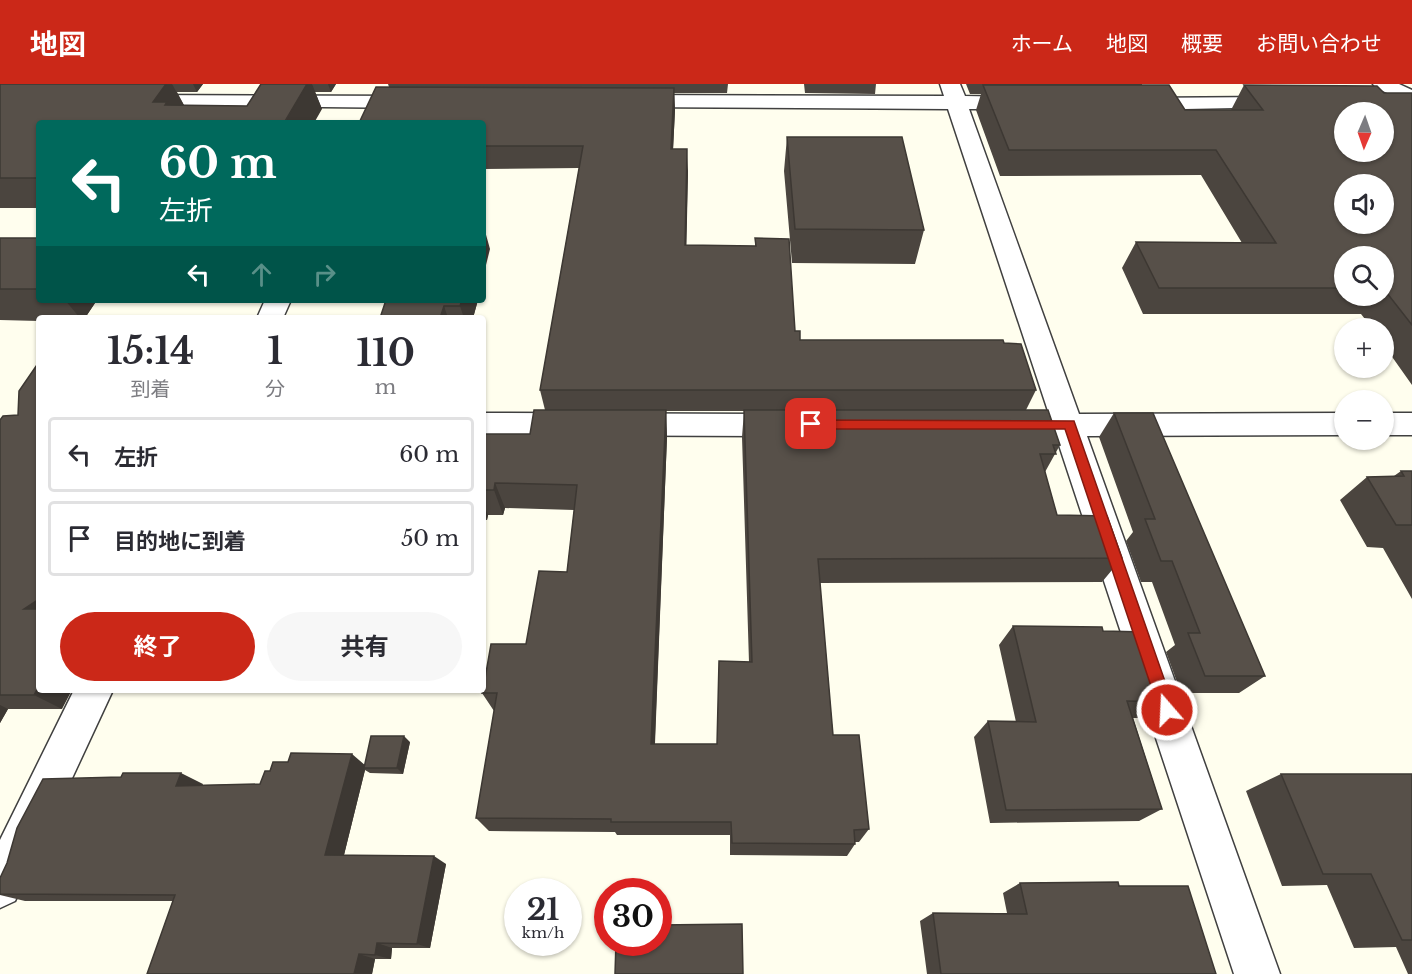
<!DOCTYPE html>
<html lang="ja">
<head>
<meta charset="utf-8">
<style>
	:root { --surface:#fff; --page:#f7f7f7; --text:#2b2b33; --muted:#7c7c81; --line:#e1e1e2; --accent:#cb2818 }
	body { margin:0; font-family:"Libre Baskerville","Noto Sans JP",serif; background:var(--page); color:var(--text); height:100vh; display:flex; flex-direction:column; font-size:22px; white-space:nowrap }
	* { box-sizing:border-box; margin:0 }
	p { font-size:20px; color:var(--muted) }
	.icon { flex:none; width:33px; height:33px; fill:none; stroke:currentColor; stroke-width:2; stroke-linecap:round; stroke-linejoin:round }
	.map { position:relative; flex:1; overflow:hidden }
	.details { position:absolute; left:36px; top:231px; width:450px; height:378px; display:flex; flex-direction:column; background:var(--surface); border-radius:6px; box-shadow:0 2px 4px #0004 }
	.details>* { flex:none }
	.banner { position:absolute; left:36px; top:36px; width:450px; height:183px; border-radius:6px; box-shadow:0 2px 4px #0004; background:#00695c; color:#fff; overflow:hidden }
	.needle { width:39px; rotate:182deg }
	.buttons { position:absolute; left:1334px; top:18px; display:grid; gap:12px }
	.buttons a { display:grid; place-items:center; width:60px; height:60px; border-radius:50%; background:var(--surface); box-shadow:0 2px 4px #0004; font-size:30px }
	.speed { position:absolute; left:504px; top:794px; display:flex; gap:12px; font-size:30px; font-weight:700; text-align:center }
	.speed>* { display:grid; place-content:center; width:78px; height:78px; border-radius:50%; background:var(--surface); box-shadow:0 2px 4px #0004; line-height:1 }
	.speed small { font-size:15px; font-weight:400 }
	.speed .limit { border:9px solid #d22; background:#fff; color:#111 }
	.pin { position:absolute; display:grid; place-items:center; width:51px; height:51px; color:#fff; margin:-26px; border-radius:12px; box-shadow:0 3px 9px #0006 }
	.me { position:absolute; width:66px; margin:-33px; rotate:341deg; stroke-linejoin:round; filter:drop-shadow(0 0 4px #0008) }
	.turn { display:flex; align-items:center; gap:21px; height:126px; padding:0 24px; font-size:27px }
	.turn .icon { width:78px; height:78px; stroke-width:2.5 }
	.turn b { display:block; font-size:42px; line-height:51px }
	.lanes { display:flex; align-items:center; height:57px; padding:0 24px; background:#0003; justify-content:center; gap:30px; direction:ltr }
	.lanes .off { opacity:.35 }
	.eta { display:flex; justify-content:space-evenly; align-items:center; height:102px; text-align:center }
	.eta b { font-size:36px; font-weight:700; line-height:42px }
	.cta { display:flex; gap:12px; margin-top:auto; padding:12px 24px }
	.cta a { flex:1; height:69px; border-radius:36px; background:var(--accent); color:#fff; font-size:24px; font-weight:700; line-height:69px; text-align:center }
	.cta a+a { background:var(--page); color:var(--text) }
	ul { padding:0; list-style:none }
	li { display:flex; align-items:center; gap:18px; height:75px; margin:0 12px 9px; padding:0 12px; border:3px solid var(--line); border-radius:6px }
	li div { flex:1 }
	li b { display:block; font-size:22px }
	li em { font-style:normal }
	header { display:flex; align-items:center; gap:36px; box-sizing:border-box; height:84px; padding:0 30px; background:var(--accent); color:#fff }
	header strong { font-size:28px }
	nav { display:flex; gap:33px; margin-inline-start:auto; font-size:21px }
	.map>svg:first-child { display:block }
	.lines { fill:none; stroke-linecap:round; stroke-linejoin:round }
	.street-casing { stroke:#404040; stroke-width:3 }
	.street { fill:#fff; fill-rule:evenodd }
	.wall { fill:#4b453f; fill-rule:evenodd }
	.shaded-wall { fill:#3d3833 }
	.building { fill:#575049; stroke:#3d3833; stroke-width:1.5; fill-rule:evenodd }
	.route { fill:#cb2818; stroke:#841a10; stroke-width:1.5 }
</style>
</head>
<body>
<header>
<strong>地図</strong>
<nav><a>ホーム</a><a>地図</a><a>概要</a><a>お問い合わせ</a></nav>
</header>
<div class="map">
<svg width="1412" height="890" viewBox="0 0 1412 890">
	<rect width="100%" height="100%" fill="#fffeee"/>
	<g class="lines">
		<g class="street-casing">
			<path id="street" d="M 940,0 L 960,0 L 965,12 L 1023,13 L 1030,15 L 1033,19 L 1030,23 L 1023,25 L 969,25 L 1079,330 L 1344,329 L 1344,351 L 1087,352 L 1280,890 L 1234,890 L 1056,352 L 1038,349 L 1034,341 L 1038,333 L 1049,330 L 948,25 L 631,23 L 624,21 L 621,17 L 624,13 L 631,11 L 944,12 Z
				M 1373,0 L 1399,0 L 1412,6 L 1412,20 L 1376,4 Z
				M 136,11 L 414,12 L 421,14 L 424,18 L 421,22 L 414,24 L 129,21 L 126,17 L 129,13 Z
				M 1278,13 L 1285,15 L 1288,19 L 1285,23 L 1135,26 L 1128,24 L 1125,20 L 1128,16 L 1135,14 Z
				M 265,216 L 291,216 L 283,234 L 257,234 Z
				M 483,329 L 787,330 L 798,333 L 802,341 L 798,349 L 787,352 L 483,351 Z
				M 1383,329 L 1412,329 L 1412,351 L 1383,351 Z
				M 74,606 L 113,606 L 15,817 L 0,824 L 0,756 Z"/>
		</g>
		<use href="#street" class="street"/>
	</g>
	<path class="wall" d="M 0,0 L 203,0 L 197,8 L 177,8 L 184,21 L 247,22 L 261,0 L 336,0 L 331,8 L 315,8 L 322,25 L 39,39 L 39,124 L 0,124 Z
		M 388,0 L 728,0 L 727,9 L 674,9 L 675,26 L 673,65 L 688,87 L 686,161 L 755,162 L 755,154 L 795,247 L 800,256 L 1004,259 L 1036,306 L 1026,326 L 1060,361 L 1045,388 L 1057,431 L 1122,474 L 1102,498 L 820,499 L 833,651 L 869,745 L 859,758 L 855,758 L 855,760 L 847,772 L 730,771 L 730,751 L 617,751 L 615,748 L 489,747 L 476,734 L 494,627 L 482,609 L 526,560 L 567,488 L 574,426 L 505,424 L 503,431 L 488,431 L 487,436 L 483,436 L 483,350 L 530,350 L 545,326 L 540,306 L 579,84 L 483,85 L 483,39 L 389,3 ZM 666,327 L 744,327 L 742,353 L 749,578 L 717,660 L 655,660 L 667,353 Z
		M 804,0 L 876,0 L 875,10 L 805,9 Z
		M 966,0 L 1142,0 L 1142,1 L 1185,26 L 1231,26 L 1244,1 L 1384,9 L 1412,9 L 1412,301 L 1383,260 L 1383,244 L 1372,244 L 1361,230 L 1143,230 L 1122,184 L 1136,158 L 1242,159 L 1201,91 L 1000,92 L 976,26 L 981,10 L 970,10 ZM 1344,172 L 1383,172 L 1383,212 L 1344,212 Z
		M 787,53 L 924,146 L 915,180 L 792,179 L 784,87 Z
		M 0,154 L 39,154 L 39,216 L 97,216 L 85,234 L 39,234 L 39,237 L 0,236 Z
		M 386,216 L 478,216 L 473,234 L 380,234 Z
		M 1114,329 L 1265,592 L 1239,609 L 1181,609 L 1166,568 L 1175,561 L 1152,498 L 1141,498 L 1126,457 L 1133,448 L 1099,353 Z
		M 18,331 L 62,625 L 8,625 L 0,639 L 0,336 Z
		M 1401,387 L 1412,387 L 1412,515 L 1383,464 L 1367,463 L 1340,416 L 1367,393 L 1394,392 Z
		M 1013,542 L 1103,547 L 1169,618 L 1147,634 L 1133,634 L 1162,725 L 1139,737 L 990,739 L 974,653 L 988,637 L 1016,638 L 999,561 Z
		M 410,658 L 403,690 L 370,689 L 365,686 L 344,771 L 446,780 L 430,864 L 392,864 L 391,875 L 375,875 L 372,890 L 173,817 L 25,817 L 0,811 L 0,794 L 203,700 L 202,701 L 260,700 L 270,687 L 364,681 Z
		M 1281,690 L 1412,690 L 1412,890 L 1408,890 L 1396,863 L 1354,864 L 1327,801 L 1282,802 L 1246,707 Z
		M 1020,799 L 1119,802 L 1216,890 L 927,890 L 920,837 L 933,829 L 1007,829 L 1003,809 Z"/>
	<path class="shaded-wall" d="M 166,0 L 172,0 L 186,25 L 153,18 Z
		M 193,0 L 203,0 L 197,8 Z
		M 307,0 L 312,0 L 322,25 L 314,39 L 284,39 Z
		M 328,0 L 336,0 L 331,8 Z
		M 674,4 L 675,26 L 672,87 L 671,65 Z
		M 687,65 L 688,87 L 686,184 L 685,161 Z
		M 483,140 L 490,165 L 483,193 Z
		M 65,216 L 97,216 L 85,234 L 80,234 Z
		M 462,216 L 478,216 L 473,234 L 464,234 L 460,222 Z
		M 444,222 L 448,234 L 440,234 Z
		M 666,326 L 667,353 L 654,677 L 651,660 Z
		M 495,399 L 505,424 L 503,431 L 494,406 Z
		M 483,420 L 488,431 L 487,436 L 483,426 Z
		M 39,515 L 39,534 L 24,525 Z
		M 39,602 L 39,606 L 72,606 L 62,625 L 34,611 Z
		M 0,621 L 8,625 L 0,639 Z
		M 404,652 L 410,658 L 403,690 L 397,684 Z
		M 352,670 L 366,682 L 364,684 L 365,686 L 342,779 L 325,771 Z
		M 181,689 L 203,700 L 198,713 L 176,702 Z
		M 434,772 L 446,780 L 430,864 L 417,860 Z
		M 377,859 L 392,864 L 391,875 L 375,871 Z
		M 359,870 L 375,875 L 372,890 L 354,890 Z"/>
	<path class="building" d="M 0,0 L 166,0 L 153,18 L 167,18 L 165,21 L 247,22 L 261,0 L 307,0 L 284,39 L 39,39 L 39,94 L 0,94 Z
		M 983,1 L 1169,1 L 1185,26 L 1263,26 L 1244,1 L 1377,2 L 1384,9 L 1412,9 L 1412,241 L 1383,204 L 1383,172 L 1344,172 L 1344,204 L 1159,204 L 1136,158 L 1276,159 L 1216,66 L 1009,66 ZM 1344,28 L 1383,28 L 1383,68 L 1344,68 ZM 1344,100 L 1383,100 L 1383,140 L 1344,140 Z
		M 376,3 L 674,4 L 671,65 L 687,65 L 685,161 L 756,162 L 755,154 L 789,155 L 795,247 L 800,247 L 800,256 L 1003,256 L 1004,259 L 1021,260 L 1036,306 L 540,306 L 583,62 L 483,62 L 483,39 L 359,39 Z
		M 787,53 L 902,53 L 924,146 L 795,145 Z
		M 0,154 L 39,154 L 39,205 L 0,205 Z
		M 386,216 L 462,216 L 460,222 L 444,222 L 440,234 L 380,234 Z
		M 39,278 L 39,515 L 24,525 L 39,525 L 39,602 L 34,611 L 0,611 L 0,336 L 3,332 L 18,331 L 19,307 Z
		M 534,326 L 666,326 L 651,660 L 717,660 L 719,577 L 752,578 L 744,326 L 1048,326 L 1060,361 L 1053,361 L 1056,370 L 1040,370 L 1057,431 L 1107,432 L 1122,474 L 818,475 L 833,651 L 859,651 L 869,745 L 854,746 L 855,760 L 732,759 L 731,738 L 611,738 L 611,735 L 476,734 L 497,609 L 482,609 L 483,606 L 491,560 L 526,560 L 539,487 L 567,488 L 577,401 L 495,399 L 494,406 L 483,406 L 483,350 L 530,350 Z
		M 1114,329 L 1153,329 L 1265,592 L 1205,592 L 1188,549 L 1200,549 L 1172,477 L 1161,477 L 1145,435 L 1155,435 Z
		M 1401,387 L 1412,387 L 1412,441 L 1396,441 L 1367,393 L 1404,392 Z
		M 1013,542 L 1102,543 L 1103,547 L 1145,548 L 1169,618 L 1127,617 L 1162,725 L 1006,726 L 988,637 L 1036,638 Z
		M 371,652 L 404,652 L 397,684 L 364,684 Z
		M 291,669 L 352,670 L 325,771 L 434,772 L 417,860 L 377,859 L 375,871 L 359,870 L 354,890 L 147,890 L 175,811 L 0,810 L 0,794 L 7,779 L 17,744 L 43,695 L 121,693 L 123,689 L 181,689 L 176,702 L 260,700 L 265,687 L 270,687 L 273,678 L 288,678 Z
		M 1281,690 L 1412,690 L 1412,856 L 1402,856 L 1371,790 L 1323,790 Z
		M 1118,798 L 1119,802 L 1188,802 L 1216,890 L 941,890 L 933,829 L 1027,830 L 1020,799 Z
		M 742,840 L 743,890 L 615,890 L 616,858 L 658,858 L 658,841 Z"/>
	<path class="route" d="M 811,336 L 1074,337 L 1175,626 L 1173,632 L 1167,634 L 1161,632 L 1159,626 L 1065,345 L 811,345 L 805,340 Z"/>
</svg>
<div class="buttons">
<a><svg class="needle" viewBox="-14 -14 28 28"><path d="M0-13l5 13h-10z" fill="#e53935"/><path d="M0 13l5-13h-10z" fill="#7c7c81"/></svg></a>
<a><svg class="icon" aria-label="sound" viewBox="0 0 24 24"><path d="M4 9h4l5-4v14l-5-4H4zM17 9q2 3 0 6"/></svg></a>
<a><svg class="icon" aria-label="search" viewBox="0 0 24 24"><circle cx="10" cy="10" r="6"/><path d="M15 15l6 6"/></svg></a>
<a>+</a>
<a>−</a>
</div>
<div class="speed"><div>21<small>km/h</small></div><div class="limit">30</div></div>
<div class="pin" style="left:811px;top:340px;background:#d93025"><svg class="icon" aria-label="arrive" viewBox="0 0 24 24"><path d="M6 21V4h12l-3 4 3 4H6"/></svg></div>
<svg class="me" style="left:1167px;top:626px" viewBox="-20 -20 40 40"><circle r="17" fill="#cb2818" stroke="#fff" stroke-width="3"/><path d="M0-11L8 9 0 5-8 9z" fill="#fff"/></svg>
<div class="banner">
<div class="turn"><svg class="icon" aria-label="left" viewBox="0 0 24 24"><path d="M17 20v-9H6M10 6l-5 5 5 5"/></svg><div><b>60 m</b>左折</div></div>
<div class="lanes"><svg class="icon" aria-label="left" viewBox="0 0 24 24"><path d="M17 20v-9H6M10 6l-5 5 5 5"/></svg><svg class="icon off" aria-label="ahead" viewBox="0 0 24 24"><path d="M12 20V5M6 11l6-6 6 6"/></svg><svg class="icon off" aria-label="right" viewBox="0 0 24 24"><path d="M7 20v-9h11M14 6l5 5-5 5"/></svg></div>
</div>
<section class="details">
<div class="eta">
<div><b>15:14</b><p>到着</p></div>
<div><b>1</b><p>分</p></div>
<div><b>110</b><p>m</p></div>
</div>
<ul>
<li><svg class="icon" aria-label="left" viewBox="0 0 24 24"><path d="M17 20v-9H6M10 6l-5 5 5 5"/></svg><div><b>左折</b></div><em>60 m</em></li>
<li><svg class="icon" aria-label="arrive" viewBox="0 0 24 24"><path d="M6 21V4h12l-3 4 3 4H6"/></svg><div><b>目的地に到着</b></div><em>50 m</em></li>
</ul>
<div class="cta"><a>終了</a><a>共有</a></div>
</section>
</div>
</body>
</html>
